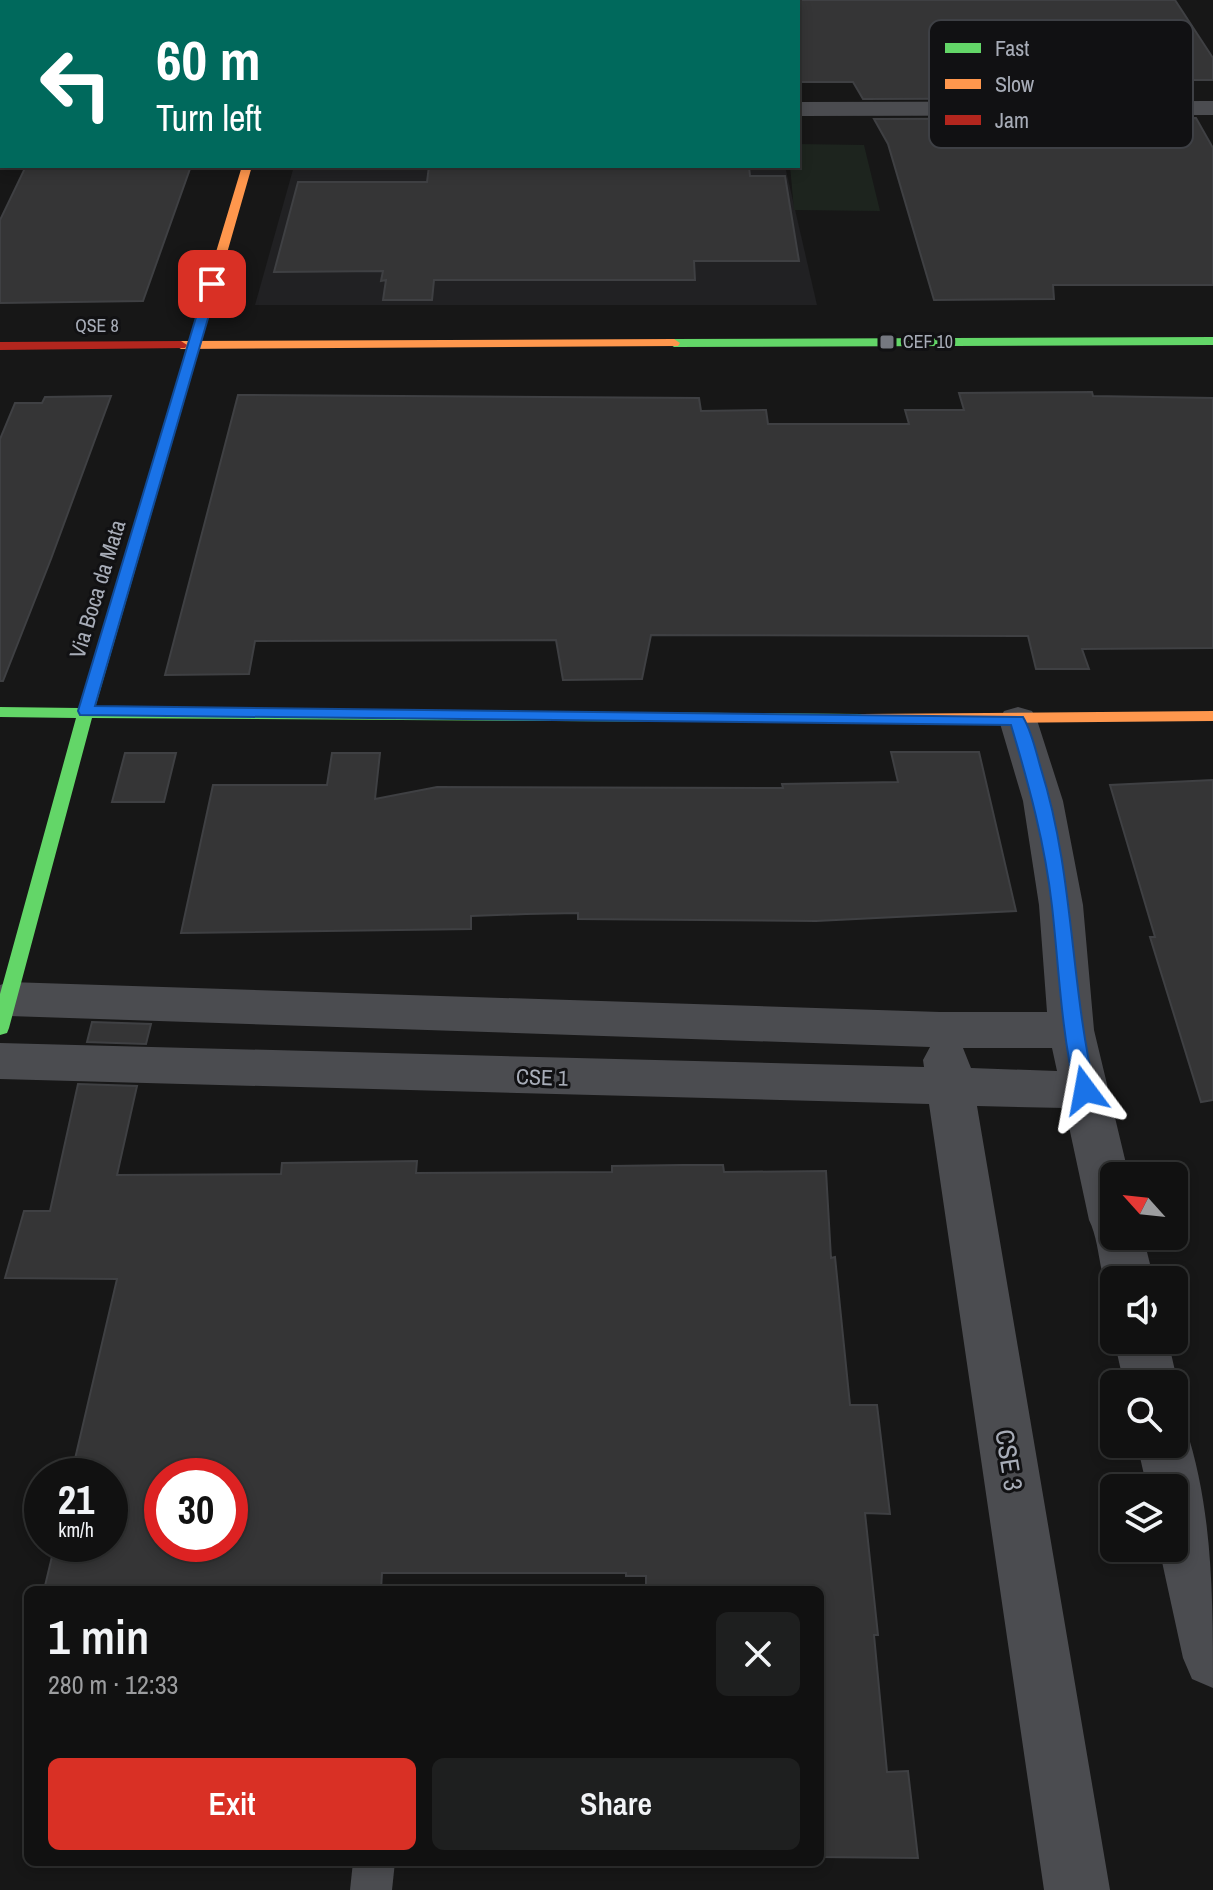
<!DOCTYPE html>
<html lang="en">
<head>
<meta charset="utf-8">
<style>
	:root { --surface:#111; --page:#1e1f1f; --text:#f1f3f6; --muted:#9c9d9f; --line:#303131; --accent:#d93025 }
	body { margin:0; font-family:"Archivo Narrow",sans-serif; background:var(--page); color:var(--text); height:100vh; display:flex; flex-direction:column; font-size:30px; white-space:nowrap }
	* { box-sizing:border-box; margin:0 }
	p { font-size:26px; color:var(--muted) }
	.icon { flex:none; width:44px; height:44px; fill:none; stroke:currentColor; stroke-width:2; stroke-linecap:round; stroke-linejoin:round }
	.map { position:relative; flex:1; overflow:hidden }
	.side { position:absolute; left:24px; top:1586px; width:800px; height:280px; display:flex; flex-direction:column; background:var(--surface); border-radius:12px; box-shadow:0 4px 12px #0003,0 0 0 2px var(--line) }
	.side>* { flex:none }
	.guide { position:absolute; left:0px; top:0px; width:800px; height:168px; box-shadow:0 4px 12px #0003,0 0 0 2px var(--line); background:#00695c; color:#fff; overflow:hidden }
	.needle { width:52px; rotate:297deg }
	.controls { position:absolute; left:1100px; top:1162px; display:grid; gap:16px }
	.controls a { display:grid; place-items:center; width:88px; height:88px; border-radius:12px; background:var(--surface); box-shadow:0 4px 12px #0003,0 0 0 2px var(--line); font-size:40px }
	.speed { position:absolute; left:24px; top:1458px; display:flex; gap:16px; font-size:40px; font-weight:700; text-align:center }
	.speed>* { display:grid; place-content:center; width:104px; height:104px; border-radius:50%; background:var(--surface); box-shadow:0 4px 12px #0003,0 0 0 2px var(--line); line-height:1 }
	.speed small { font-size:20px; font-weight:400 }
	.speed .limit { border:12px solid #d22; background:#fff; color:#111 }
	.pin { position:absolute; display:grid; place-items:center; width:68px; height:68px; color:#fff; margin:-34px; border-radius:16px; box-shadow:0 4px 12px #0006 }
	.me { position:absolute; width:88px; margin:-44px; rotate:347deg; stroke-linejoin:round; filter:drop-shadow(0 0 6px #0008) }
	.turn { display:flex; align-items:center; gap:28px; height:168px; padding:0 24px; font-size:36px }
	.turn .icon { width:104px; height:104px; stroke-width:2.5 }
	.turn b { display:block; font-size:56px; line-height:68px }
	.round { display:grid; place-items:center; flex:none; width:84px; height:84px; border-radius:12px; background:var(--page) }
	.summary { display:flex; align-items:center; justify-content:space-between; height:136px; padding:0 24px }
	h1 { font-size:48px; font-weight:600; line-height:60px }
	.action { display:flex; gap:16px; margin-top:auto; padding:16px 24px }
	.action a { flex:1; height:92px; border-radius:12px; background:var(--accent); color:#fff; font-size:32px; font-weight:600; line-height:92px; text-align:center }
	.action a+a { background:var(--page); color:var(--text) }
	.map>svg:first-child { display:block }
	.built { fill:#212123 }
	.green { fill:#1d241e }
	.building { fill:#353536; stroke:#3f4043; stroke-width:2; fill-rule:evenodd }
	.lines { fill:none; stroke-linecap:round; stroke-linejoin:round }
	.lane { fill:#4b4c50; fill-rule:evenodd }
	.street { fill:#4b4c50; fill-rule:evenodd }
	.fast { fill:#63d668; fill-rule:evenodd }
	.slow { fill:#ff974d; fill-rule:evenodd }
	.jam { fill:#b3261e; fill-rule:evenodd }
	.route { fill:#1a73e8; stroke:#114b97; stroke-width:2 }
	.poi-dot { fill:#757880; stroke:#111113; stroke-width:3 }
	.labels { text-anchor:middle; stroke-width:6; stroke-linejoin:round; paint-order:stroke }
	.far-street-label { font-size:18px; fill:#a8adb8; stroke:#111113 }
	.far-poi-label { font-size:18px; fill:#a8adb8; stroke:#111113; text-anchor:start }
	.street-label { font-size:22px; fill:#a8adb8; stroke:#111113 }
	.near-street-label { font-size:26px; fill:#a8adb8; stroke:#111113 }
	.key { fill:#111113; stroke:#3e4045; stroke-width:2 }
	.key-label { font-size:22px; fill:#a8adb8 }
</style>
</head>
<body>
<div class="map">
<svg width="1213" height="1890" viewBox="0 0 1213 1890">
	<rect width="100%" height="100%" fill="#171717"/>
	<path class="built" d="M 294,166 L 785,166 L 817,305 L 255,305 Z"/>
	<path class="green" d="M 798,144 L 864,145 L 880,211 L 794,210 L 790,166 L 798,166 Z"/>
	<path class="building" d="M 798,0 L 1175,0 L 1213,58 L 1213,80 L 1175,80 L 1185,98 L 863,99 L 853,82 L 798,82 Z
		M 1196,118 L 1213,148 L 1213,285 L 1053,285 L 1054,299 L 934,300 L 888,144 L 874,119 Z
		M 26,166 L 191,166 L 143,301 L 0,303 L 0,220 Z
		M 429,166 L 749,167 L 750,176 L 785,176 L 799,261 L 694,261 L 695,280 L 434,280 L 432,300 L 383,300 L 386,280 L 381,281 L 383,271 L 274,272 L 298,182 L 427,182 Z
		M 1092,392 L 1093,396 L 1213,398 L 1213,648 L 1082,649 L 1089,669 L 1036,669 L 1028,636 L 651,635 L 642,679 L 563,680 L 556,640 L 255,641 L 249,674 L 165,675 L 238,395 L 699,398 L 701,411 L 766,410 L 768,424 L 909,424 L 905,410 L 964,410 L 959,393 Z
		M 111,396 L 51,559 L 3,681 L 0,681 L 0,439 L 15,403 L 42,403 L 45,397 Z
		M 891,752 L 979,752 L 1016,911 L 816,921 L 578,919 L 578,913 L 526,914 L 471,916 L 471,929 L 181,933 L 213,785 L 327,785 L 332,753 L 380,753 L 375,799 L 437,787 L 783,788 L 782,784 L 898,782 Z
		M 125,753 L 176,753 L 164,802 L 112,802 Z
		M 1213,780 L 1213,1100 L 1201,1102 L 1150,937 L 1155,937 L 1110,785 Z
		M 92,1022 L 151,1024 L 146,1044 L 87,1042 Z
		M 78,1084 L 137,1086 L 117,1175 L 281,1174 L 282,1163 L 417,1161 L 416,1173 L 612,1172 L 612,1166 L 682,1165 L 723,1165 L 724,1172 L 826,1171 L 831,1258 L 835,1257 L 850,1405 L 877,1405 L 890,1514 L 865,1513 L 878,1635 L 874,1635 L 887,1772 L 908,1771 L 918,1858 L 820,1857 L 820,1590 L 646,1590 L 646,1576 L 626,1576 L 626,1573 L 382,1573 L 381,1590 L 44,1590 L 55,1544 L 110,1544 L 110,1476 L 71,1476 L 117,1279 L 5,1278 L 24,1211 L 50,1211 ZM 162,1476 L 230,1476 L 230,1544 L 162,1544 Z"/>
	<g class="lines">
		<path class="lane" d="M 353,1862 L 395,1862 L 392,1890 L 350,1890 Z"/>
		<path class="street" d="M 1213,101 L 1213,115 L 798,116 L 798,102 Z
			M 0,105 L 2,105 L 2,119 L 0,119 Z
			M 1018,707 L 1032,711 L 1037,720 L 1063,801 L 1083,905 L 1094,1030 L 1129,1176 L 1114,1176 L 1114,1236 L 1143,1236 L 1154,1280 L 1114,1280 L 1114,1297 L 1110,1296 C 1098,1271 1100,1242 1089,1220 L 1065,1108 L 977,1106 L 1110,1890 L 1044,1890 L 929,1104 L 0,1079 L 0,1043 L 924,1067 L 923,1060 L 930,1047 L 9,1016 L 0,1013 L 0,985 L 9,982 L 940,1012 L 1047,1012 L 1039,905 L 1023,801 L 999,720 L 1004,711 ZM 963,1048 L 1052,1048 L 1057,1071 L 971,1068 Z
			M 1114,1340 L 1168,1340 L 1178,1384 L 1174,1393 L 1174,1384 L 1124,1384 Z
			M 1174,1422 L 1185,1426 C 1213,1508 1213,1600 1213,1688 L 1192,1679 L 1183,1658 L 1159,1548 L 1174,1548 L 1174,1488 L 1147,1488 L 1137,1444 L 1174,1444 Z"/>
		<path class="fast" d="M 209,291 L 215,295 L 95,708 L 862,714 L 870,719 L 868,723 L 92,718 L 9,1028 L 7,1033 L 0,1035 L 0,994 L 76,718 L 0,717 L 0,707 L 79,708 L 203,295 Z
			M 1213,337 L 1213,345 L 674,347 L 668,343 L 674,339 Z"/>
		<path class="slow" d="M 292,0 L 302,0 L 302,2 L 292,2 Z
			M 242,166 L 252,166 L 215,295 L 205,298 L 203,295 Z
			M 674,339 L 680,343 L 678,346 L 181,349 L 175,345 L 181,341 Z
			M 1213,711 L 1213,721 L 862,724 L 854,719 L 862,714 Z"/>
		<path class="jam" d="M 181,341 L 187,345 L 185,348 L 0,350 L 0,342 Z"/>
	</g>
	<path class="route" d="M 212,280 L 218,284 L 95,706 L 1023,717 C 1032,732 1036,752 1041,769 C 1074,873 1070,984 1095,1090 L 1092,1096 L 1078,1096 L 1075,1090 C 1061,1028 1059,969 1052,906 C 1045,844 1029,785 1011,725 L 80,715 L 78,711 L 206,284 Z"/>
	<rect class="poi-dot" x="879" y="334" width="16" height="16" rx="4"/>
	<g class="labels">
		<g class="far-street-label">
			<text x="97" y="332">QSE 8</text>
		</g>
		<g class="far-poi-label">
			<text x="903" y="348">CEF 10</text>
		</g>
		<g class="street-label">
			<text transform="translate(97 589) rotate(-73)" y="8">Via Boca da Mata</text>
			<text transform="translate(542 1077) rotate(2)" y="8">CSE 1</text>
		</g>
		<g class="near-street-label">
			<text transform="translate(1009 1460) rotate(81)" y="9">CSE 3</text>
		</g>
	</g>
	<rect x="929" y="20" width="264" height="128" rx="12" class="key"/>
	<rect x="945" y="43" width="36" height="10" fill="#63d668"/>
	<rect x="945" y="79" width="36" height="10" fill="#ff974d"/>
	<rect x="945" y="115" width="36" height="10" fill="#b3261e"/>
	<g class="key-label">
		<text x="995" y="56">Fast</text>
		<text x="995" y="92">Slow</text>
		<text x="995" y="128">Jam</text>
	</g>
</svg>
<div class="controls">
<a><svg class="needle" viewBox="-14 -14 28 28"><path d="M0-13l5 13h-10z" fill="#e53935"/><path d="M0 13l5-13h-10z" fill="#9c9d9f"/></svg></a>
<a><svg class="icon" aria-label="sound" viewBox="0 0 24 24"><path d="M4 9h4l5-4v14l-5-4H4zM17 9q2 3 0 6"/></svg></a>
<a><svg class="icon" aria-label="search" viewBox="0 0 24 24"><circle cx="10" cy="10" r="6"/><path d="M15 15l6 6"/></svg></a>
<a><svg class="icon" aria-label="layers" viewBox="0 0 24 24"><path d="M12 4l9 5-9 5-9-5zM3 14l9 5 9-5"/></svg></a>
</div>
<div class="speed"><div>21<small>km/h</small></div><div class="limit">30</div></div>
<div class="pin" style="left:212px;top:284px;background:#d93025"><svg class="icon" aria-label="arrive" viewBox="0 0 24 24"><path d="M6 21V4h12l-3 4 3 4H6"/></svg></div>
<svg class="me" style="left:1085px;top:1090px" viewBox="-20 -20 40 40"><path d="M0-17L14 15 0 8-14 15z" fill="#1a73e8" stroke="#fff" stroke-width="4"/></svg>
<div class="guide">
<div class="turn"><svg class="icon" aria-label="left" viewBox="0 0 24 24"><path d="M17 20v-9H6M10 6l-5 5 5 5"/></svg><div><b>60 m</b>Turn left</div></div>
</div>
<section class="side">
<div class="summary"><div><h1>1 min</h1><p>280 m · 12:33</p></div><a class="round"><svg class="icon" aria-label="close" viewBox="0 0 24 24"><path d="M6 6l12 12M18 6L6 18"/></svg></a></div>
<div class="action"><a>Exit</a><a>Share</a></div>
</section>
</div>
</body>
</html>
